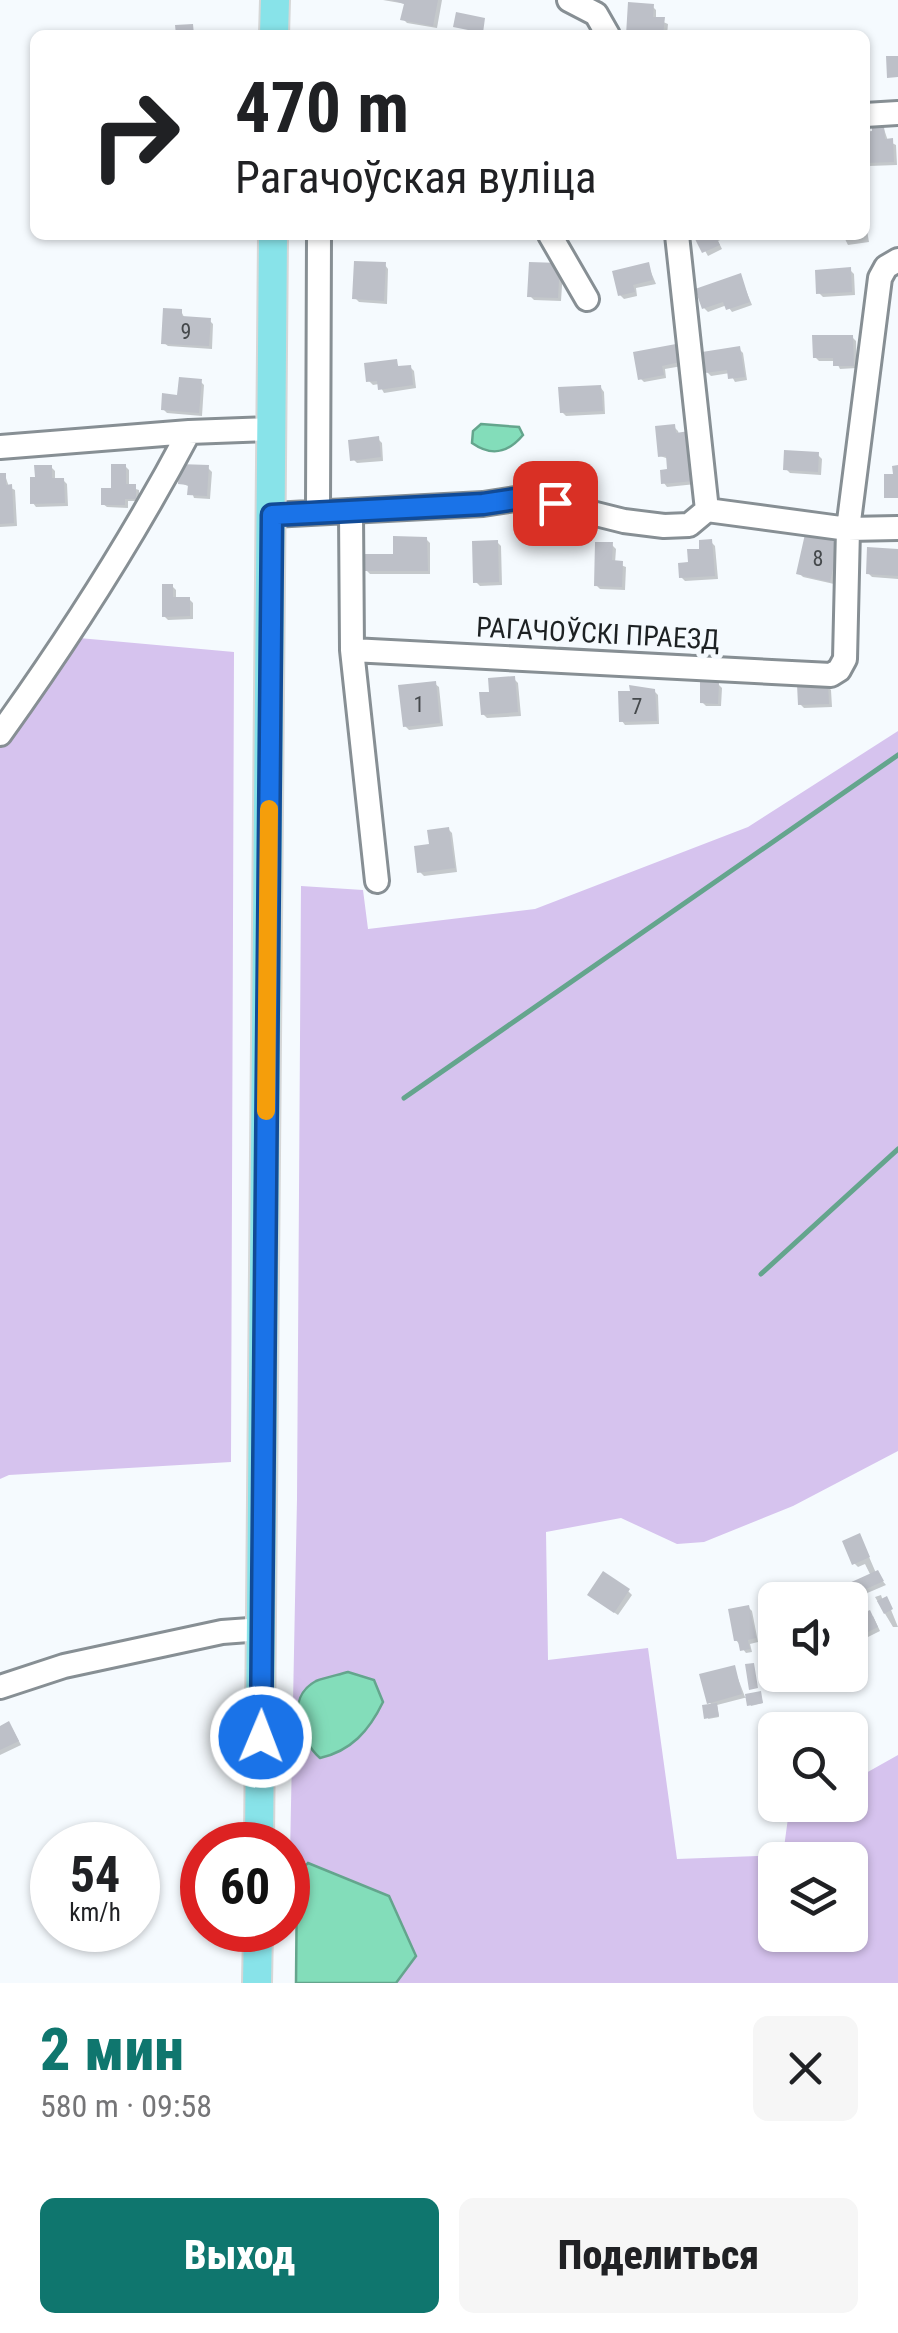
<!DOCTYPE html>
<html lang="ru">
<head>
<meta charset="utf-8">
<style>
	:root { --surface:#fff; --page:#f6f6f6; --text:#202124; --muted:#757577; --accent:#0f766e }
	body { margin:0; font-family:"Roboto Condensed",sans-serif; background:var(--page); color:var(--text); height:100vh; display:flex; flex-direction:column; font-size:38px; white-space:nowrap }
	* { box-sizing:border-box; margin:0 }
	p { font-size:32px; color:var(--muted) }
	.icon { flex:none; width:55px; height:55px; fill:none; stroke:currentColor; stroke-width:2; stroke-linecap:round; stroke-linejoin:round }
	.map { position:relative; height:1983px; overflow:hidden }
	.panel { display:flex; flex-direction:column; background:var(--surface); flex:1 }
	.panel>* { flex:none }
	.banner { position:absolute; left:30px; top:30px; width:840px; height:210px; border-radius:15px; box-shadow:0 2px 8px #0004; background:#fff; color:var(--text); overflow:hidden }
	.buttons { position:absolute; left:758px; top:1582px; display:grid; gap:20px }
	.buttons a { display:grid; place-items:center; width:110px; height:110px; border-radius:15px; background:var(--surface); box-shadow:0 2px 8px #0004; font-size:50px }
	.speed { position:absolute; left:30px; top:1822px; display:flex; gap:20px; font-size:50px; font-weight:700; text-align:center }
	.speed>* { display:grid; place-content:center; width:130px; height:130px; border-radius:50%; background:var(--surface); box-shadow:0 2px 8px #0004; line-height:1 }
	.speed small { font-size:25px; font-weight:400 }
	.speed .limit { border:15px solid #d22; background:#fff; color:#111 }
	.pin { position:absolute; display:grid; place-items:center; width:85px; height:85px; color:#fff; margin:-42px; border-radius:20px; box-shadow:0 5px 15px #0006 }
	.me { position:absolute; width:110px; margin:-55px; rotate:1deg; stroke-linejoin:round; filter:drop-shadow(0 0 8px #0008) }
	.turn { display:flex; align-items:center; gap:35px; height:210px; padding:0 40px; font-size:45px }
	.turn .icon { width:130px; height:130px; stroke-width:2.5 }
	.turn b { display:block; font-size:70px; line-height:85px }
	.round { display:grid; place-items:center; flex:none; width:105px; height:105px; border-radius:15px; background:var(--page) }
	.head { display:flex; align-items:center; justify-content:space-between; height:170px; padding:0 40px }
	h1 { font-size:60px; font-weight:800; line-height:75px; color:var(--accent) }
	.action { display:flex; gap:20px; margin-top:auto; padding:20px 40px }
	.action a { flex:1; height:115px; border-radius:15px; background:var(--accent); color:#fff; font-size:40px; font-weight:800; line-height:115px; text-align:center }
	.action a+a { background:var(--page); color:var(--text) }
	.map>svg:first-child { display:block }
	.green { fill:#d6c3ee; fill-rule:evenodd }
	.water { fill:#83ddba; stroke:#64a58d; stroke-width:2.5 }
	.shadow { fill:#0003 }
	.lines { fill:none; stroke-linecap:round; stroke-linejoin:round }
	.stream { stroke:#64a58d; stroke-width:5 }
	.building { fill:#bdc0c8 }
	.minor-casing { stroke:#878f94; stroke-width:28 }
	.major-casing { stroke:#d6d7d7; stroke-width:32 }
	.minor { stroke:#fff; stroke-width:22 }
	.major { stroke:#88e3e9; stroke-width:28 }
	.route-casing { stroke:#114b97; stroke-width:25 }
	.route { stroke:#1a73e8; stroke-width:18 }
	.slow { stroke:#f59e0b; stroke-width:18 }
	.labels { text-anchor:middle; stroke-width:10; stroke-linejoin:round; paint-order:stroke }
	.number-label { font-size:22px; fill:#45494c }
	.street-label { font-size:28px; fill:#1d2123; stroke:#f5fafe }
</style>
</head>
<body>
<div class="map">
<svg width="898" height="1983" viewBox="0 0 898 1983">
	<rect width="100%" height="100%" fill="#f5fafe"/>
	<path class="green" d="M 79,638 L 234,652 L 231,1462 L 9,1475 L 0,1479 L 0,745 Z
		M 898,731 L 898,1451 L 793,1506 L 704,1542 L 677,1544 L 621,1518 L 546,1532 L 548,1660 L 648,1648 L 677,1859 L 783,1855 L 788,1818 L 811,1805 L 850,1805 L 850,1782 L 898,1755 L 898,1983 L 396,1983 L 416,1956 L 389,1896 L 290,1856 L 297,1499 L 301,886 L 363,890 L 368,929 L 535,909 L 748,827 ZM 775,1860 L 850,1860 L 850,1935 L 775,1935 Z"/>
	<path class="water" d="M 481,424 L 519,427 L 523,435 C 508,453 492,457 472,443 L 473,431 Z
		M 348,1672 L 374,1680 L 383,1702 C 369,1731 351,1751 320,1758 C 300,1740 284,1698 316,1681 C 326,1677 338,1675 348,1672 Z
		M 308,1863 L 389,1896 L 416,1956 L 396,1983 L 296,1983 L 297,1873 Z"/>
	<path class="shadow" d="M 383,0 L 442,0 L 437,28 L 407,23 L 403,19 L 406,4 Z
		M 653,7 L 656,10 L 656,19 L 668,24 L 667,35 L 628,35 Z
		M 884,129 L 888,141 L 896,145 L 897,165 L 869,166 L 865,162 L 865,133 Z
		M 865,218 L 869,242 L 848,245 L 843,235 L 865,235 Z
		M 696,235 L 731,235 L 718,241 L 722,249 L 708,256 Z
		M 385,265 L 388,269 L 387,304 L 359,302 L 355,298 Z
		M 648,265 L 656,284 L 636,288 L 637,296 L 624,299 L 620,295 Z
		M 563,270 L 561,301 L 534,300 L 530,296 Z
		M 850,270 L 854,274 L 855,295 L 823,297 L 819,293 Z
		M 740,276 L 752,305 L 732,312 L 727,305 L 708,312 L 704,308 Z
		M 181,311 L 185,319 L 210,321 L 213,324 L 212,349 L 168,346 L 164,343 Z
		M 852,337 L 856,341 L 857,368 L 840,369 L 836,361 L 819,361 L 815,357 Z
		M 675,346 L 682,366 L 665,369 L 666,378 L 644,382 L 640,378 Z
		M 739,349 L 743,353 L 747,380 L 735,382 L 730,373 L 711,376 L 707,372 Z
		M 396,362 L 400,369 L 410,367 L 414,371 L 416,388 L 384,393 L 379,384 L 373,385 L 369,381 Z
		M 201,382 L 204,385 L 202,416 L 167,413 L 163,409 Z
		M 601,388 L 604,392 L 605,414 L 566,416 L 562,412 Z
		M 674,427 L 678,431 L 696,484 L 667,487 L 664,483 L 670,472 L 669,459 L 660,456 Z
		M 378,439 L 382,443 L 383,461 L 357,463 L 353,459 Z
		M 818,455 L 822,459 L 821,475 L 790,473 L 786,469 Z
		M 125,466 L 129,470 L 129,487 L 139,490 L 139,501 L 128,501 L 128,508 L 107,507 L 103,504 Z
		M 51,467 L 55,471 L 55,480 L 63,480 L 67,484 L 68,506 L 36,507 L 33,503 Z
		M 208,468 L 212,472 L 210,499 L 194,498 L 190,487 L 181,483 Z
		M 0,475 L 5,475 L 9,487 L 15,490 L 17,526 L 0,527 Z
		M 426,539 L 430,543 L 430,574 L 370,574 L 366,570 Z
		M 497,542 L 501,546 L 502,585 L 480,586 L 476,582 Z
		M 711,542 L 715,546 L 718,579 L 685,581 L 681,577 Z
		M 612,545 L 616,549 L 615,563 L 626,567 L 625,590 L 600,589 L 596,585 Z
		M 842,548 L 834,584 L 803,577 L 799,573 Z
		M 898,551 L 898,579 L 872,577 L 868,573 Z
		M 172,586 L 176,590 L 176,599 L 189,599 L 193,603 L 193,619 L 168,620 L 164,616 Z
		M 514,679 L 518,683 L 521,716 L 487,718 L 483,714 L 491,694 Z
		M 435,684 L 439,687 L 443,726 L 409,730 L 405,726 Z
		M 718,684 L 722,688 L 721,706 L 706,706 L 702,702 Z
		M 827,686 L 831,690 L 832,707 L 804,708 L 800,704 Z
		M 654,691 L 658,695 L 659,724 L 625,725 L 622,721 Z
		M 448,829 L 452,833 L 457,872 L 424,876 L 420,872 L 431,846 Z
		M 860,1536 L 876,1573 L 886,1585 L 858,1597 L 854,1593 L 871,1576 L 865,1564 L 858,1567 L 854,1563 Z
		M 628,1591 L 632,1595 L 618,1615 L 594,1599 Z
		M 881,1595 L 883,1601 L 887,1600 L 898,1627 L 893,1627 L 875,1597 Z
		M 748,1607 L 752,1611 L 758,1642 L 750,1644 L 752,1652 L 746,1653 L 736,1640 Z
		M 850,1612 L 856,1619 L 873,1616 L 880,1631 L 850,1646 L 854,1653 L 850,1655 Z
		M 734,1668 L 745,1697 L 760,1694 L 763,1703 L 751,1706 L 748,1697 L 717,1705 L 719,1717 L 708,1719 L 713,1706 L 709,1702 Z
		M 0,1728 L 12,1728 L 21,1745 L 0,1755 Z"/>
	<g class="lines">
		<path class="stream" d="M 404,1098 L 898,755
			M 761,1274 L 898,1149"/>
	</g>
	<path class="building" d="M 392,0 L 438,0 L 433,26 L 400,20 L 404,4 Z
		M 628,2 L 654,4 L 653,17 L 665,17 L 663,35 L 626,35 Z
		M 456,12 L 485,18 L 483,33 L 453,27 Z
		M 193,24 L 194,35 L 176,35 L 175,25 Z
		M 886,56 L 898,56 L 898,77 L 887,78 Z
		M 872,126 L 884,126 L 885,139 L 893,138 L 894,162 L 865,163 L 865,132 L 872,131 Z
		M 693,235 L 715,235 L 720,245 L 702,253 Z
		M 354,261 L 386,262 L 384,301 L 352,299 Z
		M 529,262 L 560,263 L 558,298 L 527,297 Z
		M 649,262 L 653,280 L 633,285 L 635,292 L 618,296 L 612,271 Z
		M 851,267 L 852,292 L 816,294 L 815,270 Z
		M 741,273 L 750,302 L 726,310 L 723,302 L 702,309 L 695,289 Z
		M 163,308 L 182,309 L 182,316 L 211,318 L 209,346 L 161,344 Z
		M 812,335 L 853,335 L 854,366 L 833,366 L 833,358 L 813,358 Z
		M 676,344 L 680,362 L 662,366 L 664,375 L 638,380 L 633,352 Z
		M 740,346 L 745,377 L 728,379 L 727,370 L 705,373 L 702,352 Z
		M 397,359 L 398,366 L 411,365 L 413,385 L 378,390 L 377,381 L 366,382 L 364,363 Z
		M 179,377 L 202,379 L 199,413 L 161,410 L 162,393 L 177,395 Z
		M 601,385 L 603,411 L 560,413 L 558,387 Z
		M 675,424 L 676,433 L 689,431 L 694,481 L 661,484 L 660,470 L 667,469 L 666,456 L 658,457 L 655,426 Z
		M 379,436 L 381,457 L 350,461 L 348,440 Z
		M 784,450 L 819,452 L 818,472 L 783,470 Z
		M 111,464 L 126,464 L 126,484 L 136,484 L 136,499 L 125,499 L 125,505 L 101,505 L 101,488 L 111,488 Z
		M 179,464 L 209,465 L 207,496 L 187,495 L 188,485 L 178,484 Z
		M 34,465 L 52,465 L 52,478 L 64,478 L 65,503 L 30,504 L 30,477 L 35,477 Z
		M 898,465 L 898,498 L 884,498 L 884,474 L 893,474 L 892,466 Z
		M 0,473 L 6,473 L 6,485 L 12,484 L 14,523 L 0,524 Z
		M 805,534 L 839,542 L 830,582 L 796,574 Z
		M 393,536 L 427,537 L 428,571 L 364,571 L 364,554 L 393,554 Z
		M 712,539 L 715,576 L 679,578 L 678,563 L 688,562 L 687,549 L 699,549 L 699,540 Z
		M 498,540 L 499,582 L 473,583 L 472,541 Z
		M 595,542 L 613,542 L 612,560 L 623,561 L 622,587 L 594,586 Z
		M 867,547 L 898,549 L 898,576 L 866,574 Z
		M 162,584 L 173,584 L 173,597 L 190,597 L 190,616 L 162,617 Z
		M 515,676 L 518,712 L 481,715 L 479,692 L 489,692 L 488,678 Z
		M 436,681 L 440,723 L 403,727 L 398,685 Z
		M 700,681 L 719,682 L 718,704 L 700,703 Z
		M 828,683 L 829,704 L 798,705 L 797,684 Z
		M 629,685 L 655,689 L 657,721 L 619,722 L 618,691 L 630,691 Z
		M 449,827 L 455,868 L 417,873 L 414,846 L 429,844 L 427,830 Z
		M 860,1533 L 870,1557 L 852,1565 L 842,1541 Z
		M 878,1570 L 884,1581 L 852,1595 L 847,1584 Z
		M 603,1571 L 630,1589 L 614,1613 L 587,1595 Z
		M 887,1596 L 893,1609 L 884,1614 L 877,1601 Z
		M 749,1605 L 756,1638 L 748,1640 L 750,1649 L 740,1651 L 738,1641 L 734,1641 L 728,1609 Z
		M 850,1608 L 854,1617 L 870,1610 L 878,1627 L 850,1641 Z
		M 754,1663 L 758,1688 L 749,1690 L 745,1664 Z
		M 735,1665 L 742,1694 L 707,1704 L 699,1674 Z
		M 761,1691 L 763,1703 L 747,1706 L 745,1694 Z
		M 717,1703 L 719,1716 L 704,1719 L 702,1705 Z
		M 9,1721 L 19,1741 L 0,1750 L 0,1726 Z"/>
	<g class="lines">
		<g class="minor-casing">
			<path id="minor" d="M 569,0 L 596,14 L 608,35
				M 865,115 L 898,113
				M 550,235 L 587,299
				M 677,235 L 707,510
				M 0,447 L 189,432
				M 318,511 L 319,235
				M 351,513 L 352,650 L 377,881
				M 272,515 L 483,504 L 528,497 L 624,521 L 664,526 L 689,525 L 707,510 L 848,529 L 898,528
				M 352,650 L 831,675 L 839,670 L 845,659 L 848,529 L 880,278 L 886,267 L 898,260
				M 0,734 C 69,638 134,536 189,432 L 272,429
				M 0,1687 L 64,1666 L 222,1632 L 262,1629"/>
		</g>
		<g class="major-casing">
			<path id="major" d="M 274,35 L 275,0
				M 259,1845 L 273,235
				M 257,1983 L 258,1930"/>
		</g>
		<use href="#minor" class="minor"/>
		<use href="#major" class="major"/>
	</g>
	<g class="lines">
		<g class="route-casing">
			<path id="route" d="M 261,1737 L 272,515 L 483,504 L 528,497 L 555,503"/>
		</g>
		<use href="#route" class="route"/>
		<path class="slow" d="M 266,1111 L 269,809"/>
	</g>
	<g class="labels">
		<g class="number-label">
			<text x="186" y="339">9</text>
			<text x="818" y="566">8</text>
			<text x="419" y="712">1</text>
			<text x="637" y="714">7</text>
		</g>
		<g class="street-label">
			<text transform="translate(598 633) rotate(3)" y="10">РАГАЧОЎСКІ ПРАЕЗД</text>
		</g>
	</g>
</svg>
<div class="buttons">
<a><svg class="icon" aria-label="sound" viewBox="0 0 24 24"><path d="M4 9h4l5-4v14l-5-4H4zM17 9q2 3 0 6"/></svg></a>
<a><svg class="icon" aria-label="search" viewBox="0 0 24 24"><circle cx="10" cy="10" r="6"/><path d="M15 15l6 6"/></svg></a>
<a><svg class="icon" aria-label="layers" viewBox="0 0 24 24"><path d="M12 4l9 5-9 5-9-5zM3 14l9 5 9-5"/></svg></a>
</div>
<div class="speed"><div>54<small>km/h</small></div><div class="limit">60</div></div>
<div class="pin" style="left:555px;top:503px;background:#d93025"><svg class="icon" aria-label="arrive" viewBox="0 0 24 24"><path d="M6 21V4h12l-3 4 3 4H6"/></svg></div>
<svg class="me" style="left:261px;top:1737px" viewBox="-20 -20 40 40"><circle r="17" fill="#1a73e8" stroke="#fff" stroke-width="3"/><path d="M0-11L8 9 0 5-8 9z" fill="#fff"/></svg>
<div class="banner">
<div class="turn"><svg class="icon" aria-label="right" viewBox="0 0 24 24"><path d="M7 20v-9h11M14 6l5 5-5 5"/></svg><div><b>470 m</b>Рагачоўская вуліца</div></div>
</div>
</div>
<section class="panel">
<div class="head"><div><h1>2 мин</h1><p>580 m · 09:58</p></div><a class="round"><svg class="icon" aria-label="close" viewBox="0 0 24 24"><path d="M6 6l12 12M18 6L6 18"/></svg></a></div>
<div class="action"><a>Выход</a><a>Поделиться</a></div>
</section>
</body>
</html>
